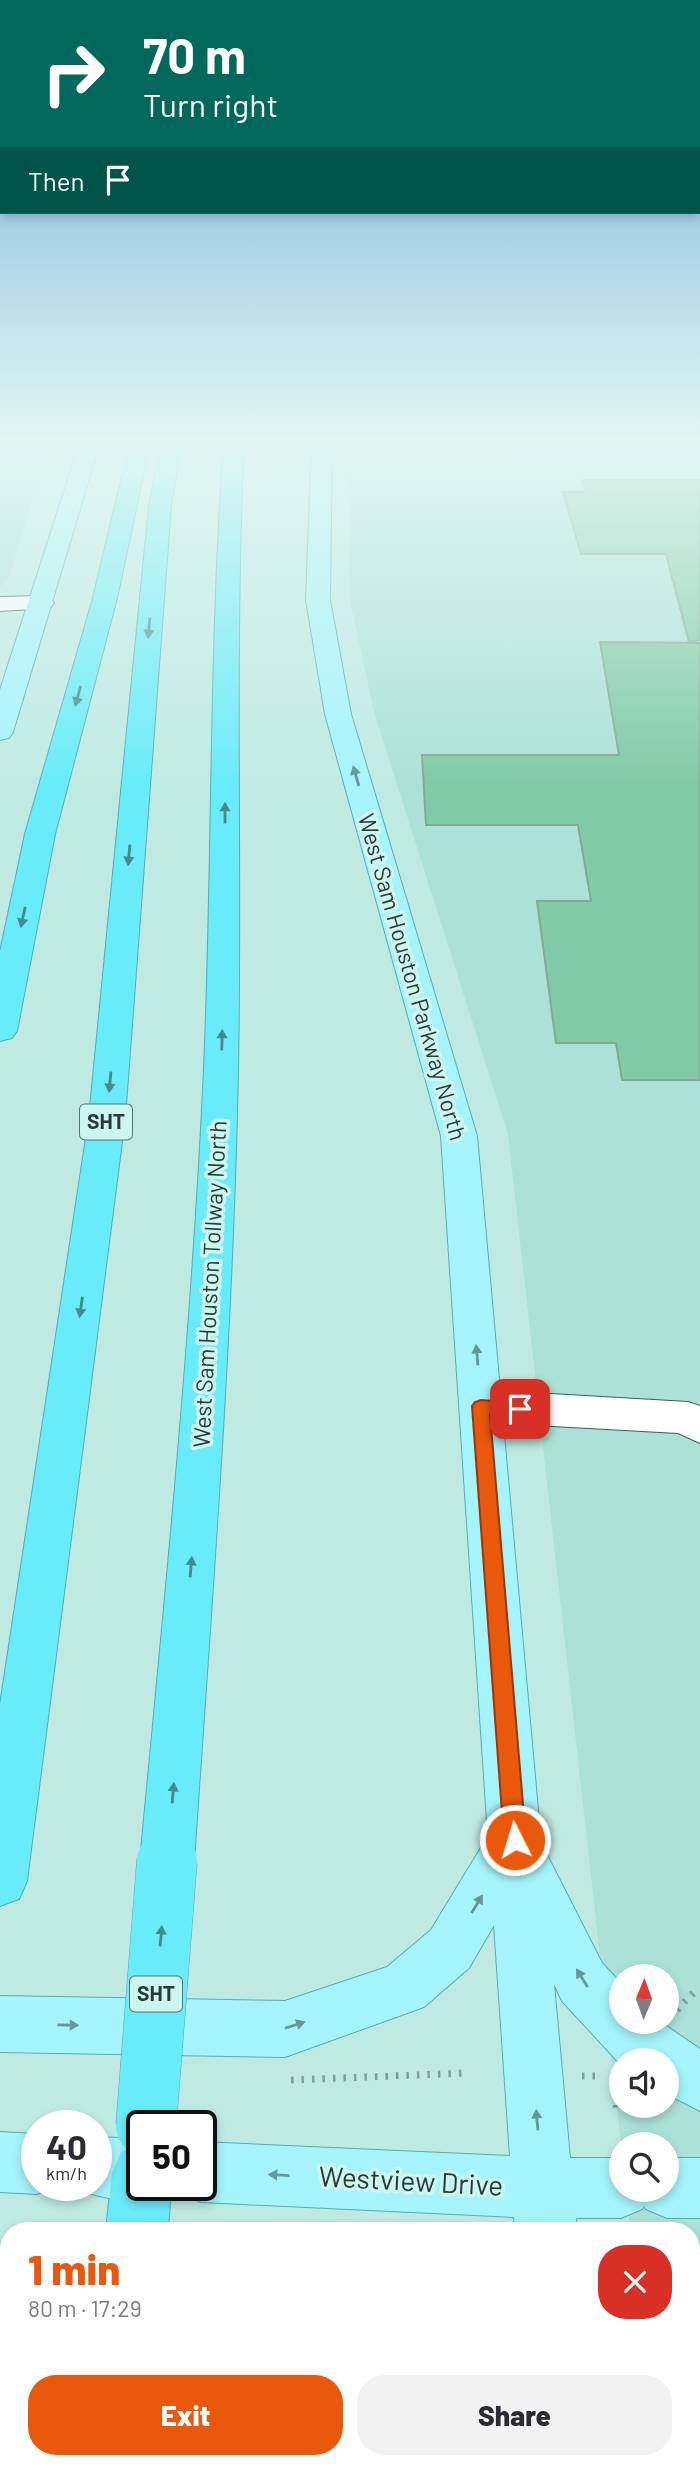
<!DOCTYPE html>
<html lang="en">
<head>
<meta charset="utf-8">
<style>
	:root { --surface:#fff; --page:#f2f2f3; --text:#2b2b33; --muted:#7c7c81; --accent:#ea580c }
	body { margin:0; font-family:Barlow,sans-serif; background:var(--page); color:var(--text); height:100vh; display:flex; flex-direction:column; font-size:26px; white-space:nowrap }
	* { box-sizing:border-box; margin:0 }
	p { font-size:23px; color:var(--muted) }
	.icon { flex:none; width:38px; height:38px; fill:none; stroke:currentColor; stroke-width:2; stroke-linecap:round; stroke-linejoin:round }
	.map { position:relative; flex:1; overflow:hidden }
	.drawer { position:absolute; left:0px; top:2222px; width:700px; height:247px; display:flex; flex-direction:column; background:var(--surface); border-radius:28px 28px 0 0; box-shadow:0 4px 10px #0003 }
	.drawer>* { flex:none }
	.top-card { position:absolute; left:0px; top:0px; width:700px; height:214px; box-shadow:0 4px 10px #0003; background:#00695c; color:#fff; overflow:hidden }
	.needle { width:46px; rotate:1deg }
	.fabs { position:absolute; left:609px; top:1964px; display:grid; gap:14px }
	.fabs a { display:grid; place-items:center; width:70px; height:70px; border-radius:50%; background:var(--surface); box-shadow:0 4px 10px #0003; font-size:35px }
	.speed { position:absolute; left:21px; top:2110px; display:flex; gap:14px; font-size:35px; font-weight:700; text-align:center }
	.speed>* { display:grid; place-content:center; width:91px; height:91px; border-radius:50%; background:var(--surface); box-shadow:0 4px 10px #0003; line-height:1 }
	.speed small { font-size:18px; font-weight:400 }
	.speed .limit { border:4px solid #111; border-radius:10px; background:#fff; color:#111 }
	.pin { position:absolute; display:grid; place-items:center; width:60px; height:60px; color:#fff; margin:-30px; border-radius:14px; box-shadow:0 4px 10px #0006 }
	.me { position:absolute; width:77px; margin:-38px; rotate:355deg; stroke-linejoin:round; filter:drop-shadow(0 0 5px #0008) }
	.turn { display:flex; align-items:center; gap:24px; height:147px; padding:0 28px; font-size:32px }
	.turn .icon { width:91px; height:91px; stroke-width:2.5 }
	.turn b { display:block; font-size:49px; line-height:60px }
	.then { display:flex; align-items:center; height:66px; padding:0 28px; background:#0003; gap:14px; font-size:26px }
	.round { display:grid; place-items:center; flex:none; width:74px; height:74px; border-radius:28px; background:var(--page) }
	.summary { display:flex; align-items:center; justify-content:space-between; height:119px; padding:0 28px }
	h1 { font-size:42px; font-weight:800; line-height:52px; color:var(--accent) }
	.primary-button { display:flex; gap:14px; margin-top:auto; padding:14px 28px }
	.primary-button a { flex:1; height:80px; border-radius:28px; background:var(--accent); color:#fff; font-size:28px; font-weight:800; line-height:80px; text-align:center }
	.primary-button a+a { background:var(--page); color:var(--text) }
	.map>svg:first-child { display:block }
	.built { fill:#ace1d8; fill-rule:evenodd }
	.building { fill:#81caa7; stroke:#86a997; stroke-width:2 }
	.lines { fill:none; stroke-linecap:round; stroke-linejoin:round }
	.minor-casing { stroke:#3a605a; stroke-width:2 }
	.major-casing { stroke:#53aeb5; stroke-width:2 }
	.highway-casing { stroke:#53aeb5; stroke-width:2 }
	.path { stroke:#80a09a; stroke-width:7; stroke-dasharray:2.5 8; stroke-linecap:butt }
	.minor { fill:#fff; fill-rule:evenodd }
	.major { fill:#a5f4fb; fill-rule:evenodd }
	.highway { fill:#69ecf9; fill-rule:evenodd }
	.highway-bridge-casing { stroke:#53aeb5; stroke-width:61; stroke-linecap:butt }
	.highway-bridge { stroke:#69ecf9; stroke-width:60 }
	.oneway { fill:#468a8e }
	.oneway2 { fill:#679799 }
	.route { fill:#ea580c; stroke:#983908; stroke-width:2 }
	.labels { text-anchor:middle; stroke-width:7; stroke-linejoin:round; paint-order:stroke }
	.shield { fill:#ccf7ef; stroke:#5a736e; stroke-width:2 }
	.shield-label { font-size:21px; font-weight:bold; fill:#293a37 }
	.street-label { font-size:23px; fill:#293a37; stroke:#ccf7ef }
	.near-street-label { font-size:28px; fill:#293a37; stroke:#ccf7ef }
</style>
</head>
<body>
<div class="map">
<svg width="700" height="2468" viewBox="0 0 700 2468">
	<rect width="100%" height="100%" fill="#bfeae2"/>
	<path class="built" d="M 0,439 L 51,439 L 7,582 L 0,586 Z
		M 349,439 L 700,439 L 700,2468 L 652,2468 L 651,2461 L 691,2460 L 691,2231 L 630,2231 L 626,2189 L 667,2189 L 667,2144 L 621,2144 L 508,1134 L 374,712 L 350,600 ZM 621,1976 L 667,1976 L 667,2021 L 621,2021 ZM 621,2060 L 667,2060 L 667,2105 L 621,2105 Z"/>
	<path class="building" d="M 582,480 L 700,480 L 700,640 L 689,642 L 666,554 L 581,554 L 563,492 L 586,492 Z
		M 600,642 L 700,643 L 700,1080 L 622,1080 L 616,1043 L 556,1043 L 537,901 L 591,901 L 578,825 L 426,825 L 422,755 L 619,755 Z"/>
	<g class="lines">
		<g class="minor-casing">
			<path id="minor" d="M 42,596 L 50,598 L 54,603 L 50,608 L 0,611 L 0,597 Z
				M 481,1390 L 688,1402 L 700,1406 L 700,1443 L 678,1433 L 481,1422 L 466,1417 L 460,1406 L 466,1395 Z"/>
		</g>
		<g class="major-casing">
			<path id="major" d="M 81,439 L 101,439 L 13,732 L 9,738 L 0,740 L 0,690 Z
				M 312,439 L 332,439 L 330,600 L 351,714 L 477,1136 L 541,1843 L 602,1963 L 621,1983 L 621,2021 L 659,2021 L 700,2049 L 700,2111 L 667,2094 L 667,2060 L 621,2060 L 621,2065 L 562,2001 L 554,1984 L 570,2158 L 621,2158 L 621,2189 L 667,2189 L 667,2158 L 700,2158 L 700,2218 L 667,2218 L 646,2209 L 644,2206 L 642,2209 L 621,2218 L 576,2218 L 577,2231 L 515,2231 L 514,2217 L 201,2202 L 180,2193 L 177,2186 L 201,2186 L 201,2142 L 510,2156 L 494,1925 L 469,1968 L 424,2007 L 285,2057 L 0,2052 L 0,1996 L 285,2001 L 387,1967 L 431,1930 L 488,1836 L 441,1136 L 325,714 L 306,600 Z
				M 0,2132 L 37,2134 L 37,2186 L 57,2186 L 37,2194 L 0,2192 Z
				M 96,2137 L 142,2139 L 142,2186 L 165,2186 L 163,2190 C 132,2203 106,2201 75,2188 L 74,2186 L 96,2186 Z
				M 0,2335 L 9,2335 L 9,2399 L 0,2399 Z
				M 691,2359 L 700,2359 L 700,2425 L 691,2425 Z
				M 527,2460 L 594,2460 L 595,2468 L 527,2468 Z"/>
		</g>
		<g class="highway-casing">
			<path id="highway" d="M 131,439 L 151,439 L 117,598 L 55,834 L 17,1031 L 12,1038 L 0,1041 L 0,952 L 25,834 L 93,598 Z
				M 162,439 L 182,439 L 171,506 L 125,1118 L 27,1881 L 19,1899 L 0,1906 L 0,1705 L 89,1118 L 149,506 Z
				M 224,439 L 244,439 C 234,649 242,859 238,1069 C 233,1333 212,1597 194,1861 L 186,1878 L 167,1885 L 148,1878 L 140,1861 C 165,1597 192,1334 204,1069 C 213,859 209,649 224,439 Z
				M 142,2143 L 142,2186 L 171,2186 L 168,2231 L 106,2231 L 112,2173 L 121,2152 Z
				M 85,2460 L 152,2460 L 152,2468 L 84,2468 Z"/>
		</g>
		<path class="path" d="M 677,2010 L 698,1988
			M 582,2076 L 601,2076
			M 291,2080 L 468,2073
			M 614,2084 L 617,2114
			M 651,2460 L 651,2468"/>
		<use href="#minor" class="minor"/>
		<use href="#major" class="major"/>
		<use href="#highway" class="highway"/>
		<g class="highway-bridge-casing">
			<path id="highway-bridge" d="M 146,2126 L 167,1861"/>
		</g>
		<use href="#highway-bridge" class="highway-bridge"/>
	</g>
	<defs><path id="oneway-solid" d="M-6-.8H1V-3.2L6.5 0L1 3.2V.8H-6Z" transform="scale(1.75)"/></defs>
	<g class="oneway">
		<use href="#oneway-solid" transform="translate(149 628) rotate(95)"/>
		<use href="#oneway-solid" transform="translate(78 696) rotate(105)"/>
		<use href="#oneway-solid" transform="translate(225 813) rotate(-90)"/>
		<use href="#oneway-solid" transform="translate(129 855) rotate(95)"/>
		<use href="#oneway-solid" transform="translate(23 917) rotate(102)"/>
		<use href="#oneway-solid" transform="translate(222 1040) rotate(-89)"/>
		<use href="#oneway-solid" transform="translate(110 1082) rotate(95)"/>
		<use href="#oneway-solid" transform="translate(81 1307) rotate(98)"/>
		<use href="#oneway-solid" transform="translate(191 1567) rotate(-85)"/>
		<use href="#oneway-solid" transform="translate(173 1793) rotate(-85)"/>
		<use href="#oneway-solid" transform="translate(161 1936) rotate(-85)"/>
	</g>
	<g class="oneway2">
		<use href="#oneway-solid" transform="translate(356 776) rotate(-106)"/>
		<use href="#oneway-solid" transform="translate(477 1355) rotate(-95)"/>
		<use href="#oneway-solid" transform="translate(477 1904) rotate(-59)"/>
		<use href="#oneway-solid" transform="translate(582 1978) rotate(-122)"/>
		<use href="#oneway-solid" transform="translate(68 2025) rotate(1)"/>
		<use href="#oneway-solid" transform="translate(295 2025) rotate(-18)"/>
		<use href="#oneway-solid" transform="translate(537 2120) rotate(-95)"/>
		<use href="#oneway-solid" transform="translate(279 2175) rotate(-177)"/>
	</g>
	<linearGradient id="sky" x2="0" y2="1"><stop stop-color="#6cacd8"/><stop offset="0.56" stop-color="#e2f6f2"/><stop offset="1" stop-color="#e2f6f2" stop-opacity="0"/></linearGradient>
	<rect width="700" height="785" fill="url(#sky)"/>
	<path class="route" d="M 481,1400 L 526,1404 L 529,1409 L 526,1413 L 490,1414 L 526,1840 L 523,1847 L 515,1850 L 507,1847 L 504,1840 L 472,1406 L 475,1402 Z"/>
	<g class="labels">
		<g class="shield">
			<rect x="80" y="1104.5" width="52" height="35" rx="5"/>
			<rect x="130" y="1976.5" width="52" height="35" rx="5"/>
		</g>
		<g class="shield-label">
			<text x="106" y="1129">SHT</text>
			<text x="156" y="2001">SHT</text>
		</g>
		<g class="street-label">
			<text transform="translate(412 977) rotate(74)" y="8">West Sam Houston Parkway North</text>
			<text transform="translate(210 1284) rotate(-87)" y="8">West Sam Houston Tollway North</text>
		</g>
		<g class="near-street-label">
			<text transform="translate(411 2181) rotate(3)" y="10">Westview Drive</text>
		</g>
	</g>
</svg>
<div class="fabs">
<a><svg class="needle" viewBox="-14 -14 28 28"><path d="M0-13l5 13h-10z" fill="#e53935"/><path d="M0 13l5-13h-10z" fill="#7c7c81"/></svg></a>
<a><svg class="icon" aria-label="sound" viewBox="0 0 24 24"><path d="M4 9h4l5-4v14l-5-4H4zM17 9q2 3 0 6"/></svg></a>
<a><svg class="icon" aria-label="search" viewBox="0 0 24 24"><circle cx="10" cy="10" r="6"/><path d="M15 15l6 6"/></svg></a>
</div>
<div class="speed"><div>40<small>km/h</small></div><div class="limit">50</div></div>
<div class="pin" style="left:520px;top:1409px;background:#d93025"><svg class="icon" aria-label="arrive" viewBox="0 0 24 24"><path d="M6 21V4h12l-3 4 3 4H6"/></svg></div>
<svg class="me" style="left:515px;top:1840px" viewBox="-20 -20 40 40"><circle r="17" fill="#ea580c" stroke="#fff" stroke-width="3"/><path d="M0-11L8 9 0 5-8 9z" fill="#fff"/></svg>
<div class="top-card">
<div class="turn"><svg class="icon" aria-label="right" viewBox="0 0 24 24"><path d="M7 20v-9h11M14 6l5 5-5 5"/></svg><div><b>70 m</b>Turn right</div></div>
<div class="then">Then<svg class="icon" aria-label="arrive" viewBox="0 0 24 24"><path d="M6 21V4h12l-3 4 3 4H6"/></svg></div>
</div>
<section class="drawer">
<div class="summary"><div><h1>1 min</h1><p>80 m · 17:29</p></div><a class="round" style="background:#d93025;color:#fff"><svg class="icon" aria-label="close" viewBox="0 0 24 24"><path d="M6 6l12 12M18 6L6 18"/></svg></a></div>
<div class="primary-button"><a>Exit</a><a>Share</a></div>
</section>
</div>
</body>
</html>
